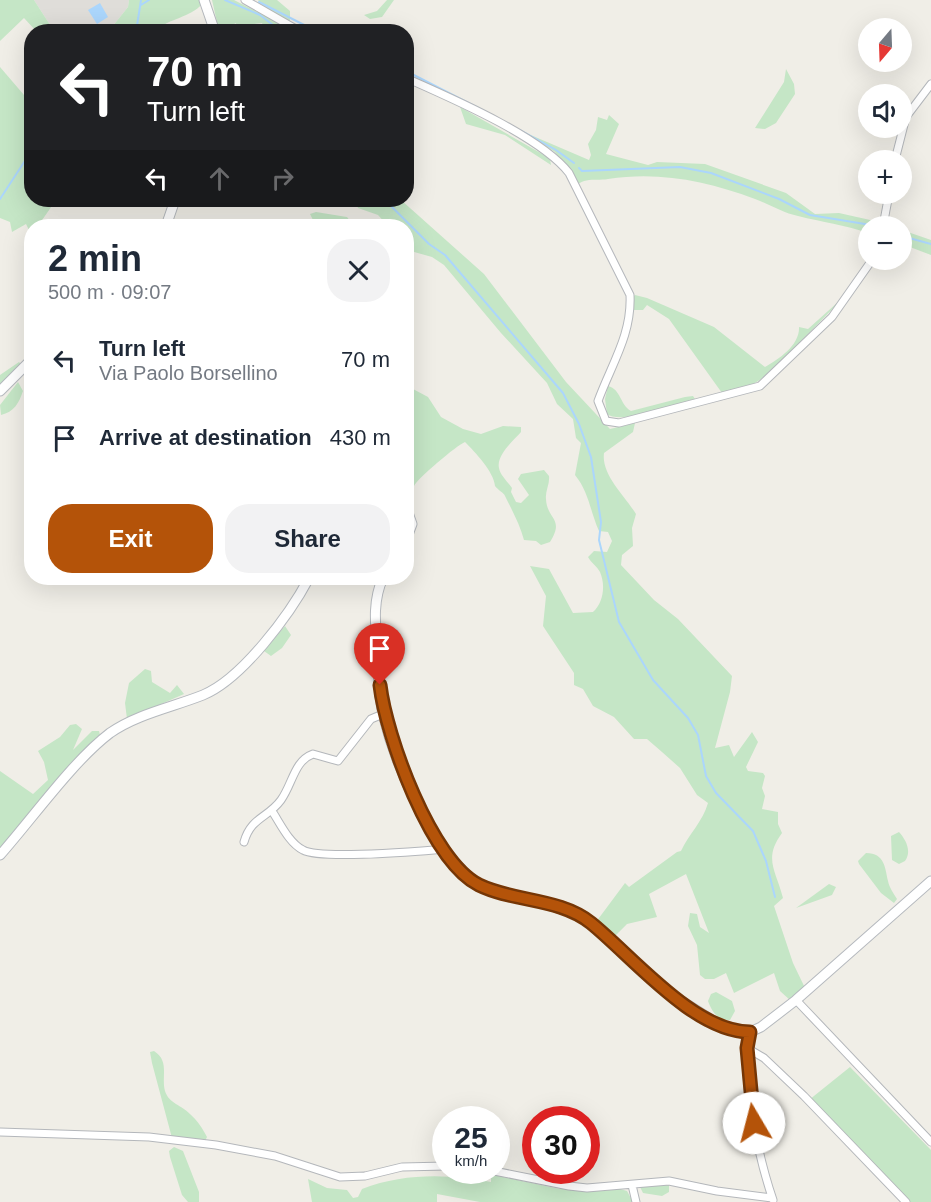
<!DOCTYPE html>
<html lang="en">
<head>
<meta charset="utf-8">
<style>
	:root { --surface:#fff; --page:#f2f2f3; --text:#1f2937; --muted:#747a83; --accent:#b45309 }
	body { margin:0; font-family:Arial,sans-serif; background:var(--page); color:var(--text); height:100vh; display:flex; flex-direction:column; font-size:22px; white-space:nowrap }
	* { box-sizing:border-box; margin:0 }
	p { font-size:20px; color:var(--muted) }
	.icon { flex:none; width:33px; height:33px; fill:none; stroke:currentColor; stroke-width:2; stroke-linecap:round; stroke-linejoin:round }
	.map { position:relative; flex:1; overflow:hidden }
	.details { position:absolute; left:24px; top:219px; width:390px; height:366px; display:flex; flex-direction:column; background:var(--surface); border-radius:24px; box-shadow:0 6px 24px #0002 }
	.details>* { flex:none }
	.top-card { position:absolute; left:24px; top:24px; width:390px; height:183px; border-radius:24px; box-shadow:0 6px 24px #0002; background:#202124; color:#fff; overflow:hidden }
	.needle { width:39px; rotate:199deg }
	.buttons { position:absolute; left:858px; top:18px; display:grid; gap:12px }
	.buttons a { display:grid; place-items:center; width:54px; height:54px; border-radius:50%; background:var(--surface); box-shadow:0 6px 24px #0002; font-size:30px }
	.speed { position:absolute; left:432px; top:1106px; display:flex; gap:12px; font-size:30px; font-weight:700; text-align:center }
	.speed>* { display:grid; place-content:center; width:78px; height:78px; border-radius:50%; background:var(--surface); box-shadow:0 6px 24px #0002; line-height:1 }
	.speed small { font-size:15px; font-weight:400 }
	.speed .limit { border:9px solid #d22; background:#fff; color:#111 }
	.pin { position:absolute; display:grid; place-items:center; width:51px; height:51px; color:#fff; margin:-62px -26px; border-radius:50% 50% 50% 0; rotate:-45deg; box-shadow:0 0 6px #0007 }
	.pin .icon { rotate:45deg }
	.me { position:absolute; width:66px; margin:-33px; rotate:352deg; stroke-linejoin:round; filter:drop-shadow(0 0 4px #0008) }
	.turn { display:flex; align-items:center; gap:21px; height:126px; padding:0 24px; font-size:27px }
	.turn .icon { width:78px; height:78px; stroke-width:2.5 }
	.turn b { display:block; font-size:42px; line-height:51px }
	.lanes { display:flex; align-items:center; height:57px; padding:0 24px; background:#0003; justify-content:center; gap:30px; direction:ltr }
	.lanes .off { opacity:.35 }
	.round { display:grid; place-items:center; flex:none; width:63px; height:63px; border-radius:24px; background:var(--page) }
	.headline { display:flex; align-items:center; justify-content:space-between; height:102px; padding:0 24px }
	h1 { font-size:36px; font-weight:800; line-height:45px }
	.action { display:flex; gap:12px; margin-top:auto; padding:12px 24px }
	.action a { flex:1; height:69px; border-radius:24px; background:var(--accent); color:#fff; font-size:24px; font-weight:800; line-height:69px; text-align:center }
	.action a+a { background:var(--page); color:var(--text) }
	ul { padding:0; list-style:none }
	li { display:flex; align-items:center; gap:18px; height:78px; padding:0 24px }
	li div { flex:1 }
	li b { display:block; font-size:22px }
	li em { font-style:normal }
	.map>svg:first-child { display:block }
	.industrial { fill:#dfddd9 }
	.green { fill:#c5e6c6 }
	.water { fill:#abd6fc }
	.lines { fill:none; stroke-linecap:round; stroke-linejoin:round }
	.stream { stroke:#abd6fc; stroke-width:2 }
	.street-casing { stroke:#b4b7bb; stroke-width:9 }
	.secondary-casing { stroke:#b5b9be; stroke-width:11 }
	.street { stroke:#fff; stroke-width:7 }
	.secondary { stroke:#fff; stroke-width:9 }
	.route-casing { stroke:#753606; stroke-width:15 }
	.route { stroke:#b45309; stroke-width:10 }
</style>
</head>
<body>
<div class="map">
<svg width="931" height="1202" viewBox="0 0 931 1202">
	<rect width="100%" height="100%" fill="#f0eee7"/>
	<path class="industrial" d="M 34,0 L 129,0 L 128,7 L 108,32 L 54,31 Z"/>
	<path class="green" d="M 0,0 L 34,0 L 54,31 L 36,31 L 24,18 L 0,41 Z
		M 129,0 L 201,0 L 202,4 C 190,18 169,18 155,31 L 108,32 L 128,7 Z
		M 212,0 L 234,0 L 281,24 L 283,31 L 266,31 L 262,23 L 254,24 L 245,30 L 235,23 L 232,31 L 219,31 Z
		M 258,0 L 277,0 L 290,11 L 290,21 L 264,7 Z
		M 387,0 L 394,0 L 382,17 L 370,19 L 364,15 L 377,11 Z
		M 0,67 L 24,95 L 31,82 L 32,200 L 56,200 L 38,226 L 32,226 L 31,234 L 26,224 L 12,232 L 10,222 L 0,218 Z
		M 786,69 L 794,84 L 795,94 L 776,123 L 765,129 L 755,128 L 784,82 Z
		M 460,107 L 544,155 L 550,159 L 551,165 L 505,135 L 466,124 Z
		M 609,115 L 619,124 L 606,154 L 648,165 L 657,162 L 705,164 L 786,193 L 815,214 L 839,213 L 879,222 L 878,226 L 868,226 L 868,233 C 845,225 822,222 798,216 C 783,213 769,204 755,199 C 707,181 659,171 608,179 C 597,181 586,177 577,185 L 555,152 L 526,133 L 589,160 L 591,155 L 588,144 L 596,130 L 598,117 L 607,120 Z
		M 355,200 L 401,200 L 484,274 L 566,382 L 610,429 L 635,423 L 633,432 L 604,453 C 601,475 625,496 636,514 L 632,528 L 633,546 L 622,555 L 621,565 L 654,600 L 678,619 L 732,676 L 730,692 L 715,748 L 729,745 L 734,757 L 752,732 L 758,742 L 746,767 L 748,771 L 763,773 L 765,776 L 762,788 L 765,796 L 762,809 L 778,812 L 778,824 L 782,833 C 763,859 776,870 783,898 L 774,906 L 793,963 L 805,988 L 791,1001 L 780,991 L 774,973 L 734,993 L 726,973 L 714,979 L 705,979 L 700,975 L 697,945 L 688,926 L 690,913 L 697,914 L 700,927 L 709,933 L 686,874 L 649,894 L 657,917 L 627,924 L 613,938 L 596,922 L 625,883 L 629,887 L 677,852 L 681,851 C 689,834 703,821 708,803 L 697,795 L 680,768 L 662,752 L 647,739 L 634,739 L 614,717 L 593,706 L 583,689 L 574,685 L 574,673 L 543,626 L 546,596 L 530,566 L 549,569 L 573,613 L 593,612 C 603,603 606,586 600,572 C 597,566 591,563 588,557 L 594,551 L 607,552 L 612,541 L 608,532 L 599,531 C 590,511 589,492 575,475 L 581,443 L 576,438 L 573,419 L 557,404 L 547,383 L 501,333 L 444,265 L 432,257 L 407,250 L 406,226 L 388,226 L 378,215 L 358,208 Z
		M 316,212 L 347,217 L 354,226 L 316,226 L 310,214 Z
		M 902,230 L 931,240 L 931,255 L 902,244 Z
		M 848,293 L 769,374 L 750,386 L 722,393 L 669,319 L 647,305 L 643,310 L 634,310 L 633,297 L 635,295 L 647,298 L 714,327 L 765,367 C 779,359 800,345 799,327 L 808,329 Z
		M 19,362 L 21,364 L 0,390 L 0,375 Z
		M 18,382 L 23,391 C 19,403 14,412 1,415 L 0,405 Z
		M 608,386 C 621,389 620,405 631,411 L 685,397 L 693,396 L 695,399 C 676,404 622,425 607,414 L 605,399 Z
		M 413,389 L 428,397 L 441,417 L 463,429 L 481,434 L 503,426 L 521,427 L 521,432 C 514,440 496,455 499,468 C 500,475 508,482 512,488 L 511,492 L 516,502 L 521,503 L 529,495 L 518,479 L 521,474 L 544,470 L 549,476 C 550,484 545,491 546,499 C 547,520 565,518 550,542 L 541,545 L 536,541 L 524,540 C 520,525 512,510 505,496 C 504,493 498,490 495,486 C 494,472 475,452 465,442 C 457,445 417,479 414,486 L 407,488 L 407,412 L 412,409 L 408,390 Z
		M 285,626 L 291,635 L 282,648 L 271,656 L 264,651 Z
		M 145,669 L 151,671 L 152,682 L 170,693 L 177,685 L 184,694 L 127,719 L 125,703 L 129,683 Z
		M 76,724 L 82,729 L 73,750 L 92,731 L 99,731 L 100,735 L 0,849 L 0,771 L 33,794 L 48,780 L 44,762 L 38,751 L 60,737 L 70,725 Z
		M 899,832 C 906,840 912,851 905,861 L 899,864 L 892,860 L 891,836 Z
		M 866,853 C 885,853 885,868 888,881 C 889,887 894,894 897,899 L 894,903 L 881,893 L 859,864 L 858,861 Z
		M 829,884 L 836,887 L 832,895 L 796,908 Z
		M 716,992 L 732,1001 L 735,1011 L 730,1020 C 718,1021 712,1012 708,1001 L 711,994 Z
		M 154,1051 C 170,1061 161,1077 165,1091 C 169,1104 182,1105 190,1114 C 197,1120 203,1129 207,1137 L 205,1141 L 172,1138 L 152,1063 L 150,1052 Z
		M 850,1067 L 931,1150 L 931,1202 L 908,1202 L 809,1100 Z
		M 174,1147 L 183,1151 L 199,1192 L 199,1202 L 188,1202 L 182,1195 L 170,1157 L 169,1151 Z
		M 494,1175 L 560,1189 L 620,1189 L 627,1191 L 633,1202 L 480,1202 L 437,1194 L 437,1202 L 312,1202 L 308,1179 L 327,1188 L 347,1190 L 353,1198 L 358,1197 L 362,1189 C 404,1173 448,1174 491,1182 L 491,1176 Z
		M 669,1184 L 669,1192 L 662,1196 L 643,1193 L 639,1185 Z"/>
	<path class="water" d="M 100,3 L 108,17 L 97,24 L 88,10 Z"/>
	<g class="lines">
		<path class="stream" d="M 225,0 L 260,15 L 282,32
			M 259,2 L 318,32
			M 141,5 L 149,0
			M 136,32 L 141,0
			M 406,71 L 486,112
			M 520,130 L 556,150 L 574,163
			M 579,168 L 582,171 L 680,167 L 711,173 L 779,199 L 810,215 L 877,226
			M 0,199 L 32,150
			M 385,200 L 429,244 L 445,255 L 563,393 L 579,424 L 591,457 L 601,522 L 599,540 L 619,622 L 653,680 L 688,718 L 698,735 L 706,776 L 716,793 L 753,831 L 766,861 L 775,897
			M 902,236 L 931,244"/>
		<g class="street-casing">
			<path id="street" d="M 245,0 L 301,32
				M 406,78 C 451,98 540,136 569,173 L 630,295 C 632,335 611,365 598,401 L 606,421 L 619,423 L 760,386 L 832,317 L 872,260
				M 895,160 L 906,117 L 931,84
				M 883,226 L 889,194
				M 272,811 C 280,823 289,843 303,850 C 321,860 419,851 445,849
				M 244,842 C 251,817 268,818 281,800 C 293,783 294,761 313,754 L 338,761 L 371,719 L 383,714
				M 796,1000 L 931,1142
				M 750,1032 C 738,1069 760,1162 773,1200
				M 747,1048 L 764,1058 L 804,1096 L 906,1202
				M 0,1132 L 149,1137 L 216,1145 L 275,1156 L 340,1177 L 365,1176 L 402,1167 L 446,1166
				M 489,1170 L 569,1186 L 587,1188 L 669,1181 L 717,1191 L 772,1198
				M 632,1185 L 636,1202"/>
		</g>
		<g class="secondary-casing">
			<path id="secondary" d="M 204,0 L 215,32
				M 166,226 L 175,200
				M 0,391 L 32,359
				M 406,507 L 412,524 L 406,540
				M 383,578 C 373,599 375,622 377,645 C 378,668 378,692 383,714 C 396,769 433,851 479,885 L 575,913 L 590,923 L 669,993 L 723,1027 L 750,1032 L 761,1027 L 796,1000 L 931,881
				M 0,855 C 32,819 73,761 110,733 C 137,714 173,707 203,695 C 242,679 290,614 309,578"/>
		</g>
		<use href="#street" class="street"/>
		<use href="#secondary" class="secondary"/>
	</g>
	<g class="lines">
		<g class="route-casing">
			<path id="route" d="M 380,685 C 386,736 431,861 479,885 C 514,902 560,898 591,923 C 632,956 694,1032 750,1032 L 747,1048 L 754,1123"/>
		</g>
		<use href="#route" class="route"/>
	</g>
</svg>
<div class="buttons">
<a><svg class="needle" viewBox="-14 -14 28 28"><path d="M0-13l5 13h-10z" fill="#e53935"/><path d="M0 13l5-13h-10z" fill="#747a83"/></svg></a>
<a><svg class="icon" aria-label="sound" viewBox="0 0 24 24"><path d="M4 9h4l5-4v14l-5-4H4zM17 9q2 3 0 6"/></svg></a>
<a>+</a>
<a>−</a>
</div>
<div class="speed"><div>25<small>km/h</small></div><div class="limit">30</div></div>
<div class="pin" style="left:380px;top:685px;background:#d93025"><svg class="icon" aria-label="arrive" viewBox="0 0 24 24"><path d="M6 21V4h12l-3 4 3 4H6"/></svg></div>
<svg class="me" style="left:754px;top:1123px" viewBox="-20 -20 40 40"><circle r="19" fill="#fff"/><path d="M0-13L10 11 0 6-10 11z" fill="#b45309"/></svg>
<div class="top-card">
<div class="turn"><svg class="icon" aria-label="left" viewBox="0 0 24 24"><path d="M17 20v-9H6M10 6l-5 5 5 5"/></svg><div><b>70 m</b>Turn left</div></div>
<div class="lanes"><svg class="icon" aria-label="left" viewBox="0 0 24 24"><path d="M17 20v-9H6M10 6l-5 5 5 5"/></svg><svg class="icon off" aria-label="ahead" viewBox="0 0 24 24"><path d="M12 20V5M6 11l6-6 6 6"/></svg><svg class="icon off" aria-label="right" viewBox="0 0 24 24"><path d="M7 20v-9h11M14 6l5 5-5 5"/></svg></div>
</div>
<section class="details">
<div class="headline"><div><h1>2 min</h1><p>500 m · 09:07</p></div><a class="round"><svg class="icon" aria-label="close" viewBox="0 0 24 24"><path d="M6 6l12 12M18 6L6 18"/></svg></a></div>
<ul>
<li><svg class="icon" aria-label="left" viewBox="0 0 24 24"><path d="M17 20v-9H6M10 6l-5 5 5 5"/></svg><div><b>Turn left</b><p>Via Paolo Borsellino</p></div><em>70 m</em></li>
<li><svg class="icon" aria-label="arrive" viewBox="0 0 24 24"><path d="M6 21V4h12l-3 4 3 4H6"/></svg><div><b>Arrive at destination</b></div><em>430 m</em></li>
</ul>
<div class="action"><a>Exit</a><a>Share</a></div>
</section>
</div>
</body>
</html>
